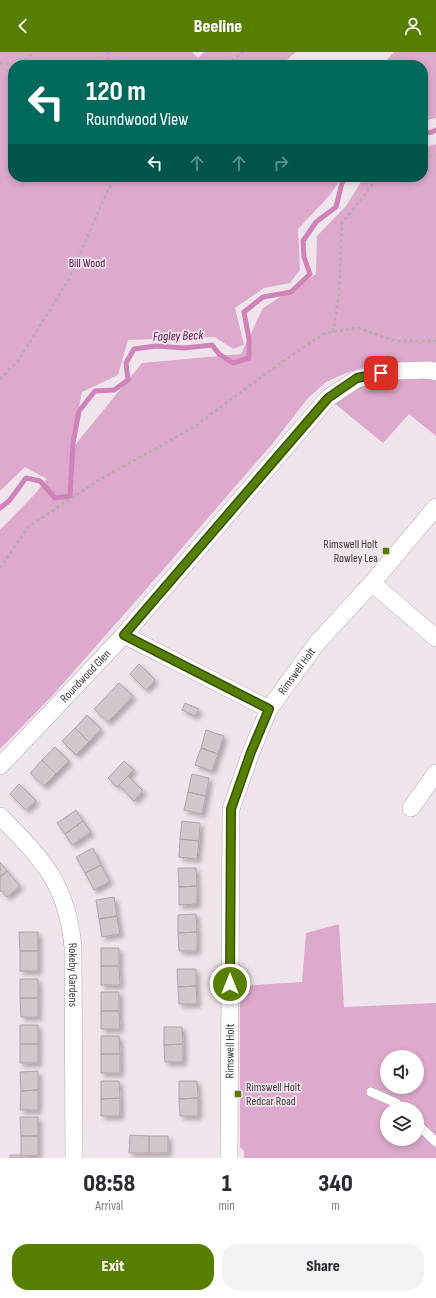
<!DOCTYPE html>
<html lang="en">
<head>
<meta charset="utf-8">
<style>
	:root { --surface:#fff; --page:#f2f2f3; --text:#2b2b33; --muted:#7c7c81; --accent:#567f00 }
	body { margin:0; font-family:"Sofia Sans Condensed",sans-serif; background:var(--page); color:var(--text); height:100vh; display:flex; flex-direction:column; font-size:15px; white-space:nowrap }
	* { box-sizing:border-box; margin:0 }
	p { font-size:13px; color:var(--muted) }
	.icon { flex:none; width:22px; height:22px; fill:none; stroke:currentColor; stroke-width:2; stroke-linecap:round; stroke-linejoin:round }
	.map { position:relative; height:1106px; overflow:hidden }
	.sheet { display:flex; flex-direction:column; background:var(--surface); flex:1 }
	.sheet>* { flex:none }
	.guide { position:absolute; left:8px; top:8px; width:420px; height:122px; border-radius:16px; box-shadow:0 2px 6px #0003; background:#00695c; color:#fff; overflow:hidden }
	.buttons { position:absolute; left:380px; top:998px; display:grid; gap:8px }
	.buttons a { display:grid; place-items:center; width:44px; height:44px; border-radius:50%; background:var(--surface); box-shadow:0 2px 6px #0003; font-size:20px }
	.pin { position:absolute; display:grid; place-items:center; width:34px; height:34px; color:#fff; margin:-17px; border-radius:8px; box-shadow:0 2px 6px #0006 }
	.me { position:absolute; width:44px; margin:-22px; rotate:0deg; stroke-linejoin:round; filter:drop-shadow(0 0 3px #0008) }
	.turn { display:flex; align-items:center; gap:14px; height:84px; padding:0 12px; font-size:18px }
	.turn .icon { width:52px; height:52px; stroke-width:2.5 }
	.turn b { display:block; font-size:28px; line-height:34px }
	.lanes { display:flex; align-items:center; height:38px; padding:0 12px; background:#0003; justify-content:center; gap:20px; direction:ltr }
	.lanes .off { opacity:.35 }
	.eta { display:flex; justify-content:space-evenly; align-items:center; height:68px; text-align:center }
	.eta b { font-size:24px; font-weight:800; line-height:28px }
	.action { display:flex; gap:8px; margin-top:auto; padding:8px 12px }
	.action a { flex:1; height:46px; border-radius:16px; background:var(--accent); color:#fff; font-size:16px; font-weight:800; line-height:46px; text-align:center }
	.action a+a { background:var(--page); color:var(--text) }
	header { display:flex; justify-content:space-between; align-items:center; height:52px; padding:0 12px; background:var(--accent); color:#fff; font-size:18px; font-weight:800 }
	.map>svg:first-child { display:block }
	.green { fill:#dda9cc; fill-rule:evenodd }
	.lines { fill:none; stroke-linecap:round; stroke-linejoin:round }
	.stream { stroke:#d083b9; stroke-width:5 }
	.building { fill:#d3c7ce; stroke:#b1a5ad; filter:url(#shadow) }
	.service-casing { stroke:#b3a7af; stroke-width:10 }
	.minor-casing { stroke:#b3a7af; stroke-width:18 }
	.path { stroke:#b6acb2; stroke-width:2.5; stroke-dasharray:3 3; stroke-linecap:butt }
	.service { stroke:#fff; stroke-width:9 }
	.minor { stroke:#fff; stroke-width:17 }
	.route-casing { stroke:#385300; stroke-width:10 }
	.route { stroke:#567f00; stroke-width:7 }
	.poi-dot { fill:#567f00; stroke:#f1e5ed; stroke-width:1.5 }
	.labels { text-anchor:middle; stroke-width:3.5; stroke-linejoin:round; paint-order:stroke }
	.park-label { font-size:12px; fill:#571247; stroke:#f1e5ed }
	.poi-label { font-size:12px; fill:#3e393c; stroke:#f1e5ed; text-anchor:end }
	.street-label { font-size:12px; fill:#3e393c; stroke:#f1e5ed }
	.water-label { font-size:13px; font-style:italic; fill:#650552; stroke:#f1e5ed }
</style>
</head>
<body>
<header><svg class="icon" aria-label="back" viewBox="0 0 24 24"><path d="M15 5l-7 7 7 7"/></svg>Beeline<svg class="icon" aria-label="person" viewBox="0 0 24 24"><circle cx="12" cy="8" r="4"/><path d="M4 21q1-7 8-7t8 7"/></svg></header>
<div class="map">
<svg width="436" height="1106" viewBox="0 0 436 1106">
	<defs>
		<filter id="shadow"><feDropShadow dx="3.5" dy="3.5" stdDeviation="2" flood-color="#0004"/></filter>
	</defs>
	<rect width="100%" height="100%" fill="#f1e5ed"/>
	<path class="green" d="M 0,0 L 192,0 L 198,6 L 204,0 L 296,0 L 281,13 L 13,13 L 13,125 L 342,125 L 330,143 L 298,177 L 300,218 L 290,231 L 264,236 L 235,256 L 244,293 L 233,297 L 215,285 L 128,288 L 118,323 L 82,340 L 70,399 L 142,311 L 241,302 L 263,256 L 316,222 L 317,184 L 346,154 L 364,125 L 423,125 L 423,96 L 436,92 L 436,310 L 372,313 L 346,321 L 326,330 L 308,346 L 273,391 L 142,542 L 51,645 L 0,697 L 0,478 L 33,444 L 47,427 L 25,415 L 0,439 Z
		M 394,0 L 436,0 L 436,66 L 423,69 L 423,13 L 382,13 Z
		M 436,320 L 436,384 L 409,362 L 383,391 L 328,346 L 357,327 Z
		M 339,872 L 344,955 L 436,951 L 436,1106 L 244,1106 L 244,1099 L 240,1095 L 240,934 L 302,930 L 306,881 ZM 387,1005 L 417,1005 L 417,1035 L 387,1035 ZM 387,1057 L 417,1057 L 417,1087 L 387,1087 Z"/>
	<g class="lines">
		<path class="stream" d="M 423,81 L 432,80 L 436,78
			M 0,456 L 9,449 L 26,426 L 40,429 L 55,446 L 70,444 L 73,391 L 79,359 L 95,339 L 114,338 L 128,328 L 126,311 L 134,297 L 156,294 L 184,296 L 212,293 L 219,302 L 233,311 L 249,306 L 249,287 L 244,260 L 263,245 L 291,240 L 310,222 L 304,205 L 303,189 L 316,170 L 336,155 L 342,131 L 347,125"/>
	</g>
	<path class="building" d="M 139,612 L 155,628 L 146,638 L 130,622 Z
		M 119,631 L 133,644 L 108,670 L 94,657 Z
		M 185,651 L 199,657 L 195,664 L 182,658 Z
		M 87,663 L 101,677 L 89,690 L 75,676 Z
		M 75,676 L 89,690 L 76,703 L 62,689 Z
		M 206,678 L 224,684 L 218,702 L 201,696 Z
		M 55,695 L 69,709 L 56,722 L 42,708 Z
		M 201,696 L 218,702 L 212,719 L 195,713 Z
		M 42,708 L 56,722 L 44,734 L 30,721 Z
		M 124,709 L 134,718 L 117,735 L 108,726 Z
		M 192,722 L 209,726 L 206,744 L 188,740 Z
		M 128,724 L 143,739 L 134,749 L 119,733 Z
		M 19,732 L 36,749 L 26,758 L 10,742 Z
		M 188,740 L 206,744 L 202,762 L 184,758 Z
		M 76,758 L 83,769 L 65,782 L 57,771 Z
		M 83,769 L 91,780 L 72,793 L 65,782 Z
		M 182,769 L 200,771 L 199,789 L 180,787 Z
		M 180,787 L 199,789 L 197,807 L 179,805 Z
		M 93,796 L 101,813 L 85,821 L 76,805 Z
		M 0,810 L 7,819 L 0,825 Z
		M 101,813 L 110,829 L 94,838 L 85,821 Z
		M 178,816 L 196,816 L 197,834 L 179,835 Z
		M 7,819 L 20,834 L 7,845 L 1,838 L 0,840 L 0,825 Z
		M 197,834 L 197,852 L 179,853 L 179,835 Z
		M 114,845 L 117,864 L 99,867 L 96,848 Z
		M 196,862 L 197,880 L 178,881 L 178,863 Z
		M 117,864 L 120,882 L 102,885 L 99,867 Z
		M 19,880 L 38,880 L 38,899 L 20,899 Z
		M 197,880 L 197,899 L 179,899 L 178,881 Z
		M 101,896 L 119,896 L 119,914 L 101,914 Z
		M 20,899 L 38,899 L 38,919 L 20,919 Z
		M 101,914 L 119,914 L 120,933 L 101,933 Z
		M 177,917 L 196,917 L 196,934 L 178,935 Z
		M 20,927 L 38,927 L 38,946 L 20,946 Z
		M 196,934 L 197,952 L 179,952 L 178,935 Z
		M 101,940 L 119,940 L 119,959 L 101,959 Z
		M 20,946 L 38,946 L 38,965 L 21,965 Z
		M 101,959 L 119,959 L 120,977 L 101,977 Z
		M 20,973 L 38,973 L 38,992 L 20,992 Z
		M 164,975 L 182,975 L 183,992 L 164,993 Z
		M 101,984 L 119,984 L 120,1002 L 101,1002 Z
		M 20,992 L 38,992 L 38,1011 L 20,1011 Z
		M 183,992 L 183,1010 L 165,1010 L 164,993 Z
		M 101,1002 L 120,1002 L 120,1021 L 101,1021 Z
		M 38,1019 L 38,1038 L 21,1039 L 20,1020 Z
		M 101,1029 L 119,1029 L 120,1046 L 101,1047 Z
		M 179,1029 L 197,1029 L 198,1046 L 179,1047 Z
		M 38,1038 L 38,1058 L 20,1058 L 21,1039 Z
		M 120,1046 L 120,1064 L 101,1064 L 101,1047 Z
		M 198,1046 L 198,1064 L 180,1064 L 179,1047 Z
		M 20,1065 L 38,1065 L 38,1084 L 21,1084 Z
		M 130,1083 L 149,1084 L 149,1101 L 129,1101 Z
		M 21,1084 L 38,1084 L 38,1103 L 21,1104 Z
		M 149,1084 L 168,1084 L 168,1101 L 149,1101 Z
		M 10,1103 L 22,1103 L 22,1106 L 10,1106 Z"/>
	<g class="lines">
		<g class="service-casing">
			<path id="service" d="M 371,1040 L 396,1051 L 402,1057
				M 417,1072 L 436,1090"/>
		</g>
		<g class="minor-casing">
			<g id="minor">
				<path d="M 372,531 L 436,586"/>
				<path d="M 124,583 L 269,657"/>
				<path id="s1" d="M 0,714 L 124,583 L 328,346 L 357,327 L 393,319 L 430,318 L 436,320"/>
				<path d="M 411,756 L 436,721"/>
				<path id="s2" d="M 0,764 C 42,807 67,831 73,895 L 74,1106"/>
				<path id="s3" d="M 229,1106 L 231,757 L 251,700 L 269,657 L 317,591 L 372,531 L 436,455"/>
			</g>
		</g>
		<path class="path" d="M 108,0 L 108,7 L 129,11 L 131,13
			M 0,11 L 13,13
			M 21,13 L 34,0
			M 227,13 L 243,0
			M 423,106 L 436,103
			M 333,280 L 339,242 L 342,171 L 377,127 L 383,125
			M 0,327 L 18,309 L 69,227 L 107,140 L 115,125
			M 0,516 L 28,475 L 97,429 L 191,377 L 279,312 L 325,281 L 358,276 L 395,289 L 436,289"/>
		<use href="#service" class="service"/>
		<use href="#minor" class="minor"/>
	</g>
	<g class="lines">
		<g class="route-casing">
			<path id="route" d="M 230,932 L 231,757 L 251,700 L 269,657 L 124,583 L 328,346 L 357,326 L 381,321"/>
		</g>
		<use href="#route" class="route"/>
	</g>
	<g class="poi-dot">
		<rect x="382" y="495" width="8" height="8" rx="2"/>
		<rect x="234" y="1038" width="8" height="8" rx="2"/>
	</g>
	<g class="labels">
		<g class="park-label">
			<text x="87" y="215">Bill Wood</text>
		</g>
		<g class="poi-label">
			<text x="378" y="496">Rimswell Holt<tspan x="378" dy="14">Rowley Lea</tspan></text>
			<text x="246" y="1039" text-anchor="start">Rimswell Holt<tspan x="246" dy="14">Redcar Road</tspan></text>
		</g>
		<g class="street-label">
			<text dy="4" stroke="none"><textPath href="#s3" startOffset="503">Rimswell Holt</textPath></text>
			<text dy="4" stroke="none"><textPath href="#s1" startOffset="124">Roundwood Glen</textPath></text>
			<text dy="4" stroke="none"><textPath href="#s2" startOffset="182">Rokeby Gardens</textPath></text>
			<text dy="4" stroke="none"><textPath href="#s3" startOffset="107">Rimswell Holt</textPath></text>
		</g>
		<g class="water-label">
			<text transform="translate(178 283) rotate(-2)" y="5">Fagley Beck</text>
		</g>
	</g>
</svg>
<div class="buttons">
<a><svg class="icon" aria-label="sound" viewBox="0 0 24 24"><path d="M4 9h4l5-4v14l-5-4H4zM17 9q2 3 0 6"/></svg></a>
<a><svg class="icon" aria-label="layers" viewBox="0 0 24 24"><path d="M12 4l9 5-9 5-9-5zM3 14l9 5 9-5"/></svg></a>
</div>
<div class="pin" style="left:381px;top:321px;background:#d93025"><svg class="icon" aria-label="arrive" viewBox="0 0 24 24"><path d="M6 21V4h12l-3 4 3 4H6"/></svg></div>
<svg class="me" style="left:230px;top:932px" viewBox="-20 -20 40 40"><circle r="17" fill="#567f00" stroke="#fff" stroke-width="3"/><path d="M0-11L8 9 0 5-8 9z" fill="#fff"/></svg>
<div class="guide">
<div class="turn"><svg class="icon" aria-label="left" viewBox="0 0 24 24"><path d="M17 20v-9H6M10 6l-5 5 5 5"/></svg><div><b>120 m</b>Roundwood View</div></div>
<div class="lanes"><svg class="icon" aria-label="left" viewBox="0 0 24 24"><path d="M17 20v-9H6M10 6l-5 5 5 5"/></svg><svg class="icon off" aria-label="ahead" viewBox="0 0 24 24"><path d="M12 20V5M6 11l6-6 6 6"/></svg><svg class="icon off" aria-label="ahead" viewBox="0 0 24 24"><path d="M12 20V5M6 11l6-6 6 6"/></svg><svg class="icon off" aria-label="right" viewBox="0 0 24 24"><path d="M7 20v-9h11M14 6l5 5-5 5"/></svg></div>
</div>
</div>
<section class="sheet">
<div class="eta">
<div><b>08:58</b><p>Arrival</p></div>
<div><b>1</b><p>min</p></div>
<div><b>340</b><p>m</p></div>
</div>
<div class="action"><a>Exit</a><a>Share</a></div>
</section>
</body>
</html>
